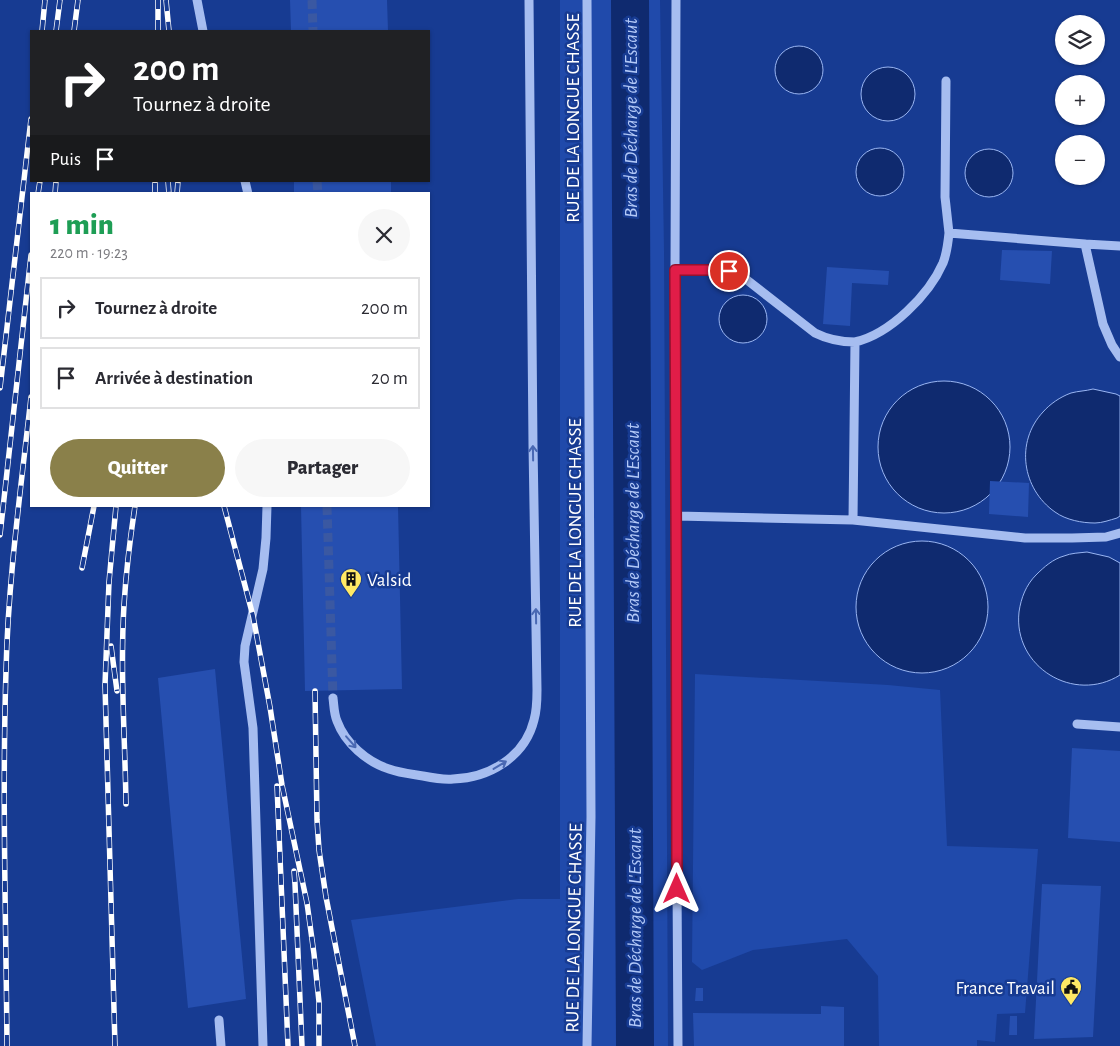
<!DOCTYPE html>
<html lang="fr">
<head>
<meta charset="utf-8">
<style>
	:root { --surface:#fff; --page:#f7f7f7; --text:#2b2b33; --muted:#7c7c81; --line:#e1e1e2; --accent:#8a804a }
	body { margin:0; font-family:"Alegreya Sans",sans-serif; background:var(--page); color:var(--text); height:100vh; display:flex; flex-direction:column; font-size:19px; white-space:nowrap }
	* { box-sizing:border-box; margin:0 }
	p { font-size:16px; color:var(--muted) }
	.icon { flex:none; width:28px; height:28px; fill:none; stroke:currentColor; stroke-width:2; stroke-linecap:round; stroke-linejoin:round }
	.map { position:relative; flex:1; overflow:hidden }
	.drawer { position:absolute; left:30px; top:192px; width:400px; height:315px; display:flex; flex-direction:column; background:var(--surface); border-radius:0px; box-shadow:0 1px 4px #0004 }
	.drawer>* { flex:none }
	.hud { position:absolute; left:30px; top:30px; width:400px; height:152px; border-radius:0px; box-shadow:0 1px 4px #0004; background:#202124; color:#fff; overflow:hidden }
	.controls { position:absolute; left:1055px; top:15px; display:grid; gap:10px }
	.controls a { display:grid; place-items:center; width:50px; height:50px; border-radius:50%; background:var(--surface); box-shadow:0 1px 4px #0004; font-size:25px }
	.pin { position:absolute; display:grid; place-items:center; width:42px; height:42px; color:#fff; margin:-21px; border:2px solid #fff; border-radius:50%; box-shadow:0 1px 5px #0007 }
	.me { position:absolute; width:55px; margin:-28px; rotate:0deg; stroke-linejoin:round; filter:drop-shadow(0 0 4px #0008) }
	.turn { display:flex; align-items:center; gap:18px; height:105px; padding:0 20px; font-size:22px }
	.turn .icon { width:65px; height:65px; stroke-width:2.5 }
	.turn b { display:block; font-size:35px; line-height:42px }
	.then { display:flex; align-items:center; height:48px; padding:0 20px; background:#0003; gap:10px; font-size:19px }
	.round { display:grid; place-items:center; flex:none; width:52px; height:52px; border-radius:26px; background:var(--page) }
	.summary { display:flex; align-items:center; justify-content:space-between; height:85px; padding:0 20px }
	h1 { font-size:30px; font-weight:800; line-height:38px; color:#1e9e55 }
	.button { display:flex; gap:10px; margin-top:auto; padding:10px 20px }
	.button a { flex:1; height:58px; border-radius:30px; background:var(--accent); color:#fff; font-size:20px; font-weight:800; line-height:58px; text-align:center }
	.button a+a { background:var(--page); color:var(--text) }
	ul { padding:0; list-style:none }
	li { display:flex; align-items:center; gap:15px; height:62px; margin:0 10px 8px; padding:0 10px; border:2px solid var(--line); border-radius:0px }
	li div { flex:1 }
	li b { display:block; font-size:19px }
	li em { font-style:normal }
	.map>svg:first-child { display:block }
	.green { fill:#204aab }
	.water { fill:#0f2a6f; stroke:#99b5f2 }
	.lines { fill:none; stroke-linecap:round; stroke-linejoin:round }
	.river { stroke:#0f2a6f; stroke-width:38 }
	.building { fill:#264fb0 }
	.minor-tunnel { stroke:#3a58a2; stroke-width:9; stroke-dasharray:9 4.5; stroke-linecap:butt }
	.minor { stroke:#a6bdf0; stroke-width:9 }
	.rail-casing { stroke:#fff; stroke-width:5.5 }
	.rail { stroke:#173b92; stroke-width:4; stroke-dasharray:11; stroke-linecap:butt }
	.oneway { stroke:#4968b3 }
	.route-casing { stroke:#92132f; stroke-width:12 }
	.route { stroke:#e11d48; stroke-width:9 }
	.labels { text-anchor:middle; stroke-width:5; stroke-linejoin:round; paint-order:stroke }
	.street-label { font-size:19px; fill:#fff; stroke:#173b92 }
	.poi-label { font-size:19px; fill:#fff; stroke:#173b92; text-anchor:start }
	.water-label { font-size:20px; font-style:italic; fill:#b2c8f7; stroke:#173b92 }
</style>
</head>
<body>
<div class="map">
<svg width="1120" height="1046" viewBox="0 0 1120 1046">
	<rect width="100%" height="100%" fill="#173b92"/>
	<path class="green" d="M 560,0 L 660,0 L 664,251 L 668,1046 L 376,1046 L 351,920 L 518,899 L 560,899 Z
		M 695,674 L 888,685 L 940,690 L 947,846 L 1038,849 L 1025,1013 L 997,1014 L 995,1042 L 977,1040 L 977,1046 L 879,1046 L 878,976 L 847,939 L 753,950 L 702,970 L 692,962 Z"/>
	<path class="water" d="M775 70a24 24 0 1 1 48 0a24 24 0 1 1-48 0Z
		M861 94a27 27 0 1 1 54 0a27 27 0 1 1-54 0Z
		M856 172a24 24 0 1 1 48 0a24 24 0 1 1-48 0Z
		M965 173a24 24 0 1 1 48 0a24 24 0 1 1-48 0Z
		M719 319a24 24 0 1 1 48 0a24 24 0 1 1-48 0Z
		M878 447a66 66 0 1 1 132 0a66 66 0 1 1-132 0Z
		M 1093,389 L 1116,394 L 1120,396 L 1120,516 L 1117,518 C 1110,520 1102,523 1095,523 C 1082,523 1066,520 1055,512 C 1022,489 1015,442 1043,412 C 1050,404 1060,397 1071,393 C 1078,391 1086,391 1093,389 Z
		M856 607a66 66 0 1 1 132 0a66 66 0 1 1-132 0Z
		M 1087,552 L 1109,557 L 1120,563 L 1120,675 C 1074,704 1013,667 1019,612 C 1021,598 1026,585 1036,575 C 1044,567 1053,559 1064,556 C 1071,553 1079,553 1087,552 Z"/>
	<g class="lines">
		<path class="river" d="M 630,0 L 635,1046"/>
	</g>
	<path class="building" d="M 290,0 L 387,0 L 388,31 L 291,31 Z
		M 294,181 L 391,181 L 391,194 L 294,194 Z
		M 1002,250 L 1052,251 L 1050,284 L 1000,280 Z
		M 827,267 L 889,271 L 888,285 L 852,283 L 850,326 L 823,324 Z
		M 990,481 L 1029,483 L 1028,517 L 989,514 Z
		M 301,506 L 398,506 L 402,689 L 305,691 Z
		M 215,669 L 246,999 L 188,1008 L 158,678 Z
		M 1072,748 L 1120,751 L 1120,842 L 1068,838 Z
		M 1042,884 L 1101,886 L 1093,1037 L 1034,1039 Z
		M 696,988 L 703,988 L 703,1001 L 695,1001 Z
		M 821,1006 L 844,1007 L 844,1046 L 694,1046 L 693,1013 L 821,1014 Z
		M 1010,1016 L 1017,1016 L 1017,1035 L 1009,1035 Z"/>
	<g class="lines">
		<path class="minor-tunnel" d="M 312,0 L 313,31
			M 317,181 L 318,194
			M 327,506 L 333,698"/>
		<path class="minor" d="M 197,0 L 203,31
			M 587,0 L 591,817 L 587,1046
			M 676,0 L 675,270 L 677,516 L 676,717 L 678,1046
			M 946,81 L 945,197 L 949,233
			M 245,181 L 248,194
			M 1085,244 L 1120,246
			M 675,270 C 692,270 713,267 729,271 C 735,272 741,276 747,280 L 815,333 C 829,340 840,342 855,342
			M 677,516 L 853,520 L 1025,538 L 1072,538 L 1106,537 L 1120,533
			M 853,520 L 855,342 C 890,334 929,295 943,263 C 947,253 948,243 949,233 L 1085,244 L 1103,324 L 1112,345 L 1120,357
			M 333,698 C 334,706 334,714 337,721 C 345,743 367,762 389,769 C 400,773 411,774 423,776 C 433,778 443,780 453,779 C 489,778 525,757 534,720 C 537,710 537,700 537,690 L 533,445 L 529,0
			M 1077,724 L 1120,727
			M 219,1020 L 221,1046
			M 263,1046 L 253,728 L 244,662 L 245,646 L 263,569 L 266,538 L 267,506"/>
		<g class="rail-casing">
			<path id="rail" d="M 166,0 L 169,31
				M 42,31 L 45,0
				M 56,31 L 60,0
				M 74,31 L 78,0
				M 158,31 L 158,0
				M 168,181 L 169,194
				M 38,194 L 40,181
				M 55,194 L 56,181
				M 155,194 L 155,181
				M 177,194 L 178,181
				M 0,388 L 31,119
				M 224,506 L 253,616 L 270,707 L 282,785 L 307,903 L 314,954 L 319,1002 L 319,1046
				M 0,535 L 31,255
				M 82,568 L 94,506
				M 111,646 L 117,691
				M 315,691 L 317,820 L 319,850 L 326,897 L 355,1046
				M 277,786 L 288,1046
				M 126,804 C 125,738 120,671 124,605 C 126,572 130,539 135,506
				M 294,871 L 295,884 L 302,1046
				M 7,1046 C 6,921 2,796 6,671 C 8,580 21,488 31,397
				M 115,1046 L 105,685 L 109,582 L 116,506"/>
		</g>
		<use href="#rail" class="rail"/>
	</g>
	<defs><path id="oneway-shaft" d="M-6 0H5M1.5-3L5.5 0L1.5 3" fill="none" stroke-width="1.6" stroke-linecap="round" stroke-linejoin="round" transform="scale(1.25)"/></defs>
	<g class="oneway">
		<use href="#oneway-shaft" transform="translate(533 453) rotate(-91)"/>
		<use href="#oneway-shaft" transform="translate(536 616) rotate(-91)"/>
		<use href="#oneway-shaft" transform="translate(351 742) rotate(49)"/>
		<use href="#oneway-shaft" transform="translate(500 765) rotate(-31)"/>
	</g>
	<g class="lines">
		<g class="route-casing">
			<path id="route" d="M 677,889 C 676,683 677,476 675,270 L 718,270 L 729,271"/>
		</g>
		<use href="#route" class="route"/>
	</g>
	<defs>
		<g id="building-pin" transform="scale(1.125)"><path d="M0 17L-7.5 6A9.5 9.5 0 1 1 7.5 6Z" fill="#ffe965" stroke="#173b92"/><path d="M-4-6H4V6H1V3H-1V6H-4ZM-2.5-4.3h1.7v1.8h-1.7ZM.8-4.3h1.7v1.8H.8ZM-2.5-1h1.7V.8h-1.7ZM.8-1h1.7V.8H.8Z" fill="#111"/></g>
		<g id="civic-pin" transform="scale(1.125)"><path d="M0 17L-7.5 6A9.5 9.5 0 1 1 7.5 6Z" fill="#ffe965" stroke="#173b92"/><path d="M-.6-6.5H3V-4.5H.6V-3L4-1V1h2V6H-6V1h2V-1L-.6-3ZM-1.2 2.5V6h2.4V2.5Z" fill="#111"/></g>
	</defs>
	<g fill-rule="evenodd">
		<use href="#building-pin" x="351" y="579"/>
		<use href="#civic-pin" x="1071" y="987"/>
	</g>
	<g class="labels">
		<g class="street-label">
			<text transform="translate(572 118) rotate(-90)" y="7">RUE DE LA LONGUE CHASSE</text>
			<text transform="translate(574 523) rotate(-90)" y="7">RUE DE LA LONGUE CHASSE</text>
			<text transform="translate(573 928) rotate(-89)" y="7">RUE DE LA LONGUE CHASSE</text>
		</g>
		<g class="poi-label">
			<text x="367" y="586">Valsid</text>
			<text x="1055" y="994" text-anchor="end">France Travail</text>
		</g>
		<g class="water-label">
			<text transform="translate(630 118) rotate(-90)" y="7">Bras de Décharge de L'Escaut</text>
			<text transform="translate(632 523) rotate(-90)" y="7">Bras de Décharge de L'Escaut</text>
			<text transform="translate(634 928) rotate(-90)" y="7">Bras de Décharge de L'Escaut</text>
		</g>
	</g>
</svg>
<div class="controls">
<a><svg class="icon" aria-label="layers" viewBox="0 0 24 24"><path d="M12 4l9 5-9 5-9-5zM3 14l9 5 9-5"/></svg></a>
<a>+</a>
<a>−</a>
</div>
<div class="pin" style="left:729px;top:271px;background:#d93025"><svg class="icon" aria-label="arrive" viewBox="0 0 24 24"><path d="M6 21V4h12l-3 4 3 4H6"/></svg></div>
<svg class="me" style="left:677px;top:889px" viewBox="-20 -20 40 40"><path d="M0-17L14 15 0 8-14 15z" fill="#e11d48" stroke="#fff" stroke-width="4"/></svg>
<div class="hud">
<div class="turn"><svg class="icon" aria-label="right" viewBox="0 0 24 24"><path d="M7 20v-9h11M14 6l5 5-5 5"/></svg><div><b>200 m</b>Tournez à droite</div></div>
<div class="then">Puis<svg class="icon" aria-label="arrive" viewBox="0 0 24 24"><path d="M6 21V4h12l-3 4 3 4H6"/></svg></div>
</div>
<section class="drawer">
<div class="summary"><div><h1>1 min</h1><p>220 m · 19:23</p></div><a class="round"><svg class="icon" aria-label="close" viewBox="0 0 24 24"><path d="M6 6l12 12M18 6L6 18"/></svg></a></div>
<ul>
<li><svg class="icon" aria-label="right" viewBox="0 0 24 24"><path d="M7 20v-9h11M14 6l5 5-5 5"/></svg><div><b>Tournez à droite</b></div><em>200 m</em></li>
<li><svg class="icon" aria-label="arrive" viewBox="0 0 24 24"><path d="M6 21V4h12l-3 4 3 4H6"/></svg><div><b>Arrivée à destination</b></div><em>20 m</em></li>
</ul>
<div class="button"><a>Quitter</a><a>Partager</a></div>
</section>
</div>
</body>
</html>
